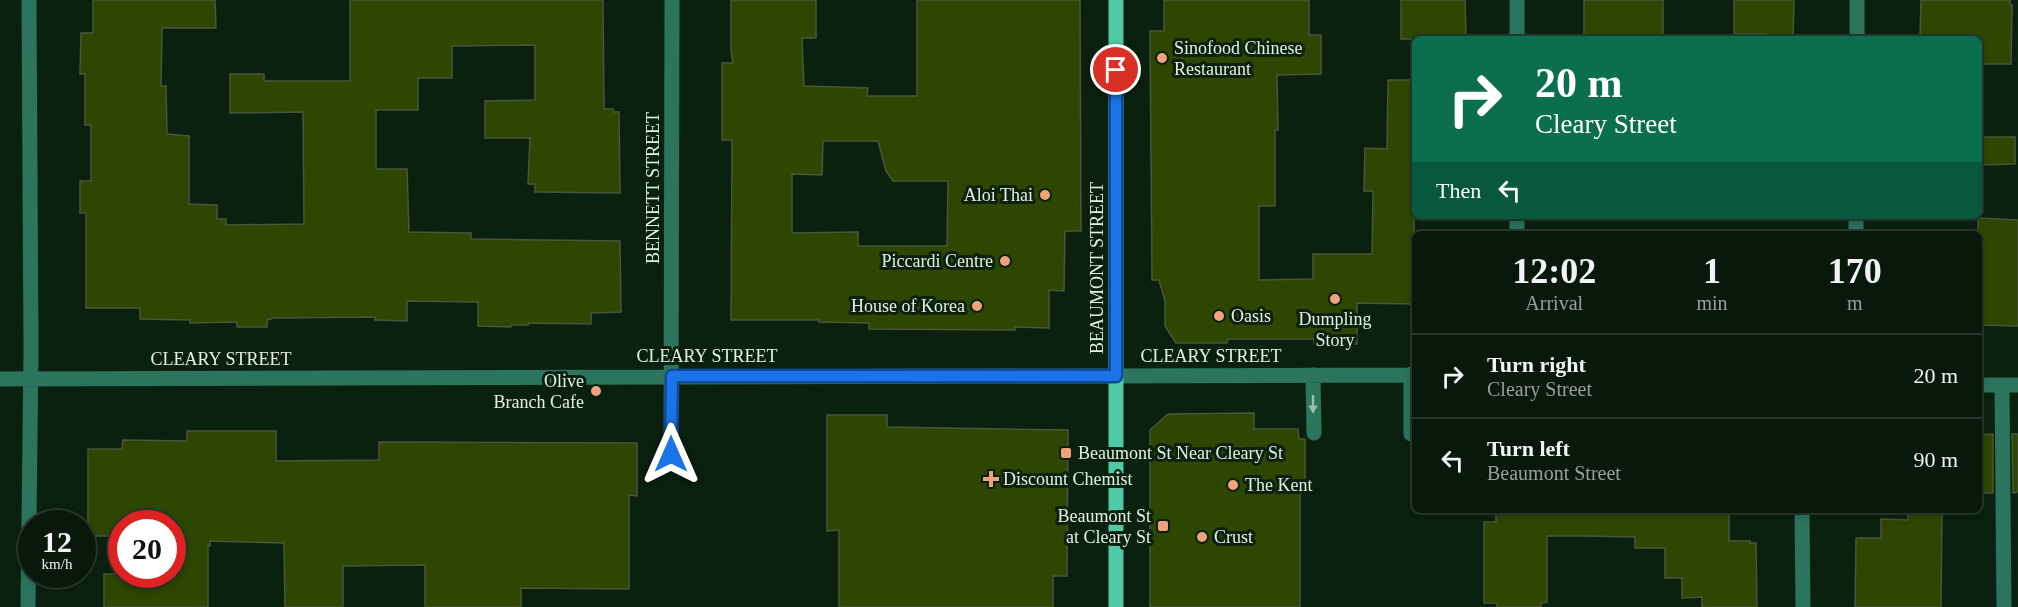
<!DOCTYPE html>
<html lang="en">
<head>
<meta charset="utf-8">
<style>
	:root { --surface:#08190b; --page:#112214; --text:#f1f3f6; --muted:#98a09d; --line:#29382c }
	body { margin:0; font-family:Georgia,serif; background:var(--page); color:var(--text); height:100vh; display:flex; flex-direction:column; font-size:22px; white-space:nowrap }
	* { box-sizing:border-box; margin:0 }
	p { font-size:20px; color:var(--muted) }
	.icon { flex:none; width:33px; height:33px; fill:none; stroke:currentColor; stroke-width:2; stroke-linecap:round; stroke-linejoin:round }
	.map { position:relative; flex:1; overflow:hidden }
	.drawer { position:absolute; left:1412px; top:231px; width:570px; height:282px; display:flex; flex-direction:column; background:var(--surface); border-radius:9px; box-shadow:0 3px 9px #0003,0 0 0 2px var(--line) }
	.drawer>* { flex:none }
	.banner { position:absolute; left:1412px; top:36px; width:570px; height:183px; border-radius:9px; box-shadow:0 3px 9px #0003,0 0 0 2px var(--line); background:#0b6e4f; color:#fff; overflow:hidden }
	.speed { position:absolute; left:18px; top:510px; display:flex; gap:12px; font-size:30px; font-weight:700; text-align:center }
	.speed>* { display:grid; place-content:center; width:78px; height:78px; border-radius:50%; background:var(--surface); box-shadow:0 3px 9px #0003,0 0 0 2px var(--line); line-height:1 }
	.speed small { font-size:15px; font-weight:400 }
	.speed .limit { border:9px solid #d22; background:#fff; color:#111 }
	.pin { position:absolute; display:grid; place-items:center; width:51px; height:51px; color:#fff; margin:-26px; border:3px solid #fff; border-radius:50%; box-shadow:0 2px 6px #0007 }
	.me { position:absolute; width:66px; margin:-33px; rotate:0deg; stroke-linejoin:round; filter:drop-shadow(0 0 4px #0008) }
	.turn { display:flex; align-items:center; gap:21px; height:126px; padding:0 24px; font-size:27px }
	.turn .icon { width:78px; height:78px; stroke-width:2.5 }
	.turn b { display:block; font-size:42px; line-height:51px }
	.then { display:flex; align-items:center; height:57px; padding:0 24px; background:#0003; gap:12px; font-size:22px }
	.eta { display:flex; justify-content:space-evenly; align-items:center; height:102px; text-align:center }
	.eta b { font-size:36px; font-weight:800; line-height:42px }
	ul { padding:0; list-style:none }
	li { display:flex; align-items:center; gap:18px; height:84px; padding:0 24px; border-top:2px solid var(--line) }
	li div { flex:1 }
	li b { display:block; font-size:22px }
	li em { font-style:normal }
	.map>svg:first-child { display:block }
	.building { fill:#2d4600; stroke:#4a563c; stroke-width:1.5; fill-rule:evenodd }
	.lines { fill:none; stroke-linecap:round; stroke-linejoin:round }
	.minor { stroke:#2b745e; stroke-width:15 }
	.major { stroke:#4fcaa5; stroke-width:15 }
	.oneway { fill:#99bfaf }
	.route-casing { stroke:#114b97; stroke-width:15 }
	.route { stroke:#1a73e8; stroke-width:10 }
	.poi-dot { fill:#f1a17c; stroke:#0a210f; stroke-width:2 }
	.labels { text-anchor:middle; stroke-width:6; stroke-linejoin:round; paint-order:stroke }
	.poi-label { font-size:18px; fill:#e3f1e5; stroke:#0a210f; text-anchor:start }
	.street-label { font-size:18px; fill:#e3f1e5; stroke:#0a210f }
</style>
</head>
<body>
<div class="map">
<svg width="2018" height="607" viewBox="0 0 2018 607">
	<rect width="100%" height="100%" fill="#0a210f"/>
	<path class="building" d="M 93,0 L 215,0 L 216,28 L 162,28 L 161,86 L 166,86 L 167,134 L 189,136 L 189,204 L 217,205 L 217,219 L 226,219 L 226,225 L 304,224 L 303,112 L 230,113 L 230,74 L 264,74 L 264,81 L 350,81 L 350,0 L 603,0 L 604,109 L 613,109 L 614,112 L 619,112 L 620,193 L 535,192 L 535,184 L 528,184 L 530,138 L 485,138 L 485,101 L 535,100 L 535,45 L 452,46 L 452,78 L 418,78 L 418,110 L 376,110 L 376,169 L 407,169 L 409,232 L 471,233 L 471,239 L 620,241 L 621,312 L 591,313 L 591,324 L 528,323 L 528,325 L 511,325 L 511,327 L 478,326 L 478,302 L 407,301 L 407,321 L 375,320 L 375,317 L 274,318 L 267,320 L 267,327 L 237,327 L 237,322 L 190,323 L 190,320 L 140,319 L 140,308 L 86,308 L 86,213 L 80,213 L 80,181 L 91,181 L 91,125 L 85,125 L 85,74 L 80,74 L 81,33 L 93,33 Z
		M 731,0 L 816,0 L 816,38 L 802,38 L 804,86 L 868,88 L 867,96 L 917,96 L 917,0 L 1080,0 L 1081,231 L 1065,231 L 1064,291 L 1049,290 L 1049,328 L 1015,327 L 1015,330 L 869,329 L 869,323 L 819,322 L 819,320 L 731,320 L 732,140 L 722,140 L 722,63 L 733,63 L 731,52 ZM 823,141 L 878,141 L 886,171 L 893,181 L 948,181 L 947,246 L 858,246 L 858,232 L 792,233 L 792,174 L 822,175 Z
		M 1164,0 L 1309,0 L 1309,35 L 1321,35 L 1321,74 L 1277,75 L 1278,130 L 1275,130 L 1275,206 L 1259,206 L 1259,280 L 1313,279 L 1313,254 L 1372,254 L 1373,191 L 1364,191 L 1365,148 L 1387,149 L 1388,80 L 1414,80 L 1414,304 L 1357,303 L 1357,344 L 1314,344 L 1314,339 L 1228,339 L 1227,343 L 1176,343 L 1165,326 L 1165,301 L 1159,280 L 1152,280 L 1150,31 L 1164,31 Z
		M 1401,0 L 1465,0 L 1466,39 L 1401,39 Z
		M 1584,0 L 1663,0 L 1663,35 L 1584,35 Z
		M 1734,0 L 1794,0 L 1793,39 L 1765,39 L 1765,34 L 1734,34 Z
		M 1921,0 L 2010,0 L 2010,5 L 2012,5 L 2011,64 L 1978,64 L 1978,39 L 1920,39 Z
		M 1978,137 L 2015,137 L 2015,164 L 1978,165 Z
		M 1978,218 L 2018,220 L 2018,326 L 1978,325 Z
		M 1254,413 L 1254,429 L 1298,429 L 1299,439 L 1305,439 L 1305,480 L 1300,480 L 1300,607 L 1150,607 L 1150,430 L 1168,414 Z
		M 827,415 L 887,415 L 887,427 L 1068,430 L 1067,576 L 1053,576 L 1053,607 L 839,607 L 839,530 L 827,531 Z
		M 187,431 L 276,431 L 276,461 L 379,460 L 379,442 L 637,443 L 637,496 L 629,495 L 629,589 L 521,588 L 521,607 L 425,607 L 425,565 L 343,566 L 343,607 L 285,607 L 284,543 L 210,541 L 210,546 L 208,546 L 208,607 L 104,607 L 104,574 L 172,574 L 172,524 L 122,524 L 122,536 L 88,536 L 88,449 L 122,449 L 123,440 L 187,441 Z
		M 1993,434 L 1993,493 L 1978,493 L 1978,435 Z
		M 2012,434 L 2018,434 L 2018,492 L 2013,493 Z
		M 1496,510 L 1729,510 L 1729,541 L 1750,541 L 1750,543 L 1756,543 L 1757,607 L 1702,607 L 1702,597 L 1682,598 L 1682,578 L 1665,578 L 1665,548 L 1635,548 L 1635,537 L 1584,536 L 1547,536 L 1547,602 L 1541,603 L 1541,607 L 1497,607 L 1497,603 L 1484,603 L 1484,522 L 1496,522 Z
		M 1908,510 L 1942,510 L 1941,607 L 1855,607 L 1856,538 L 1881,538 L 1881,519 L 1908,520 Z"/>
	<g class="lines">
		<path class="minor" d="M 1517,39 L 1517,0
			M 1857,39 L 1857,0
			M 1517,234 L 1517,216
			M 1856,234 L 1856,216
			M 1313,375 L 1314,433
			M 0,379 L 1414,375
			M 1978,385 L 2018,385
			M 2002,385 L 2004,607
			M 1411,434 L 1411,374
			M 671,454 L 672,0
			M 1802,510 L 1803,607
			M 28,607 L 31,351 L 29,0"/>
		<path class="major" d="M 1116,0 L 1116,607"/>
	</g>
	<defs><path id="oneway-solid" d="M-6-.8H1V-3.2L6.5 0L1 3.2V.8H-6Z" transform="scale(1.5)"/></defs>
	<use class="oneway" href="#oneway-solid" transform="translate(1313 404) rotate(90)"/>
	<g class="lines">
		<g class="route-casing">
			<path id="route" d="M 671,454 L 672,376 L 1116,376 L 1116,70"/>
		</g>
		<use href="#route" class="route"/>
	</g>
	<g class="poi-dot">
		<circle cx="1162" cy="58" r="6"/>
		<circle cx="1045" cy="195" r="6"/>
		<circle cx="1005" cy="261" r="6"/>
		<circle cx="1335" cy="299" r="6"/>
		<circle cx="977" cy="306" r="6"/>
		<circle cx="1219" cy="316" r="6"/>
		<circle cx="596" cy="391" r="6"/>
		<rect x="1060" y="447" width="12" height="12" rx="3"/>
		<path d="M988 470h6v6h6v6h-6v6h-6v-6h-6v-6h6z"/>
		<circle cx="1233" cy="485" r="6"/>
		<rect x="1157" y="520" width="12" height="12" rx="3"/>
		<circle cx="1202" cy="537" r="6"/>
	</g>
	<g class="labels">
		<g class="poi-label">
			<text x="1174" y="54">Sinofood Chinese<tspan x="1174" dy="21">Restaurant</tspan></text>
			<text x="1033" y="201" text-anchor="end">Aloi Thai</text>
			<text x="993" y="267" text-anchor="end">Piccardi Centre</text>
			<text x="965" y="312" text-anchor="end">House of Korea</text>
			<text x="1231" y="322">Oasis</text>
			<text x="1335" y="325" text-anchor="middle">Dumpling<tspan x="1335" dy="21">Story</tspan></text>
			<text x="584" y="387" text-anchor="end">Olive<tspan x="584" dy="21">Branch Cafe</tspan></text>
			<text x="1078" y="459">Beaumont St Near Cleary St</text>
			<text x="1003" y="485">Discount Chemist</text>
			<text x="1245" y="491">The Kent</text>
			<text x="1151" y="522" text-anchor="end">Beaumont St<tspan x="1151" dy="21">at Cleary St</tspan></text>
			<text x="1214" y="543">Crust</text>
		</g>
		<g class="street-label">
			<text transform="translate(653 188) rotate(-90)" y="6">BENNETT STREET</text>
			<text transform="translate(1097 268) rotate(-90)" y="6">BEAUMONT STREET</text>
			<text x="707" y="362">CLEARY STREET</text>
			<text x="1211" y="362">CLEARY STREET</text>
			<text x="221" y="365">CLEARY STREET</text>
		</g>
	</g>
</svg>
<div class="speed"><div>12<small>km/h</small></div><div class="limit">20</div></div>
<div class="pin" style="left:1116px;top:70px;background:#d93025"><svg class="icon" aria-label="arrive" viewBox="0 0 24 24"><path d="M6 21V4h12l-3 4 3 4H6"/></svg></div>
<svg class="me" style="left:671px;top:454px" viewBox="-20 -20 40 40"><path d="M0-17L14 15 0 8-14 15z" fill="#1a73e8" stroke="#fff" stroke-width="4"/></svg>
<div class="banner">
<div class="turn"><svg class="icon" aria-label="right" viewBox="0 0 24 24"><path d="M7 20v-9h11M14 6l5 5-5 5"/></svg><div><b>20 m</b>Cleary Street</div></div>
<div class="then">Then<svg class="icon" aria-label="left" viewBox="0 0 24 24"><path d="M17 20v-9H6M10 6l-5 5 5 5"/></svg></div>
</div>
<section class="drawer">
<div class="eta">
<div><b>12:02</b><p>Arrival</p></div>
<div><b>1</b><p>min</p></div>
<div><b>170</b><p>m</p></div>
</div>
<ul>
<li><svg class="icon" aria-label="right" viewBox="0 0 24 24"><path d="M7 20v-9h11M14 6l5 5-5 5"/></svg><div><b>Turn right</b><p>Cleary Street</p></div><em>20 m</em></li>
<li><svg class="icon" aria-label="left" viewBox="0 0 24 24"><path d="M17 20v-9H6M10 6l-5 5 5 5"/></svg><div><b>Turn left</b><p>Beaumont Street</p></div><em>90 m</em></li>
</ul>
</section>
</div>
</body>
</html>
